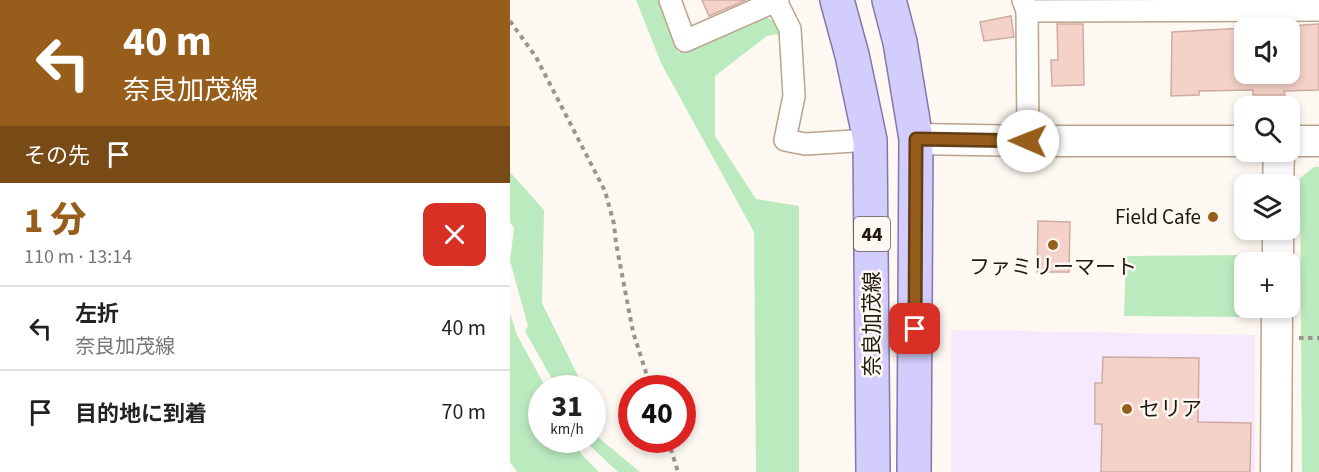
<!DOCTYPE html>
<html lang="ja">
<head>
<meta charset="utf-8">
<style>
	:root { --surface:#fff; --page:#f2f2f2; --text:#222; --muted:#767676; --line:#e0e0e0; --accent:#975d1b }
	body { margin:0; font-family:"Source Sans 3","Noto Sans JP",sans-serif; background:var(--page); color:var(--text); height:100vh; display:flex; flex-direction:column; font-size:22px; white-space:nowrap }
	* { box-sizing:border-box; margin:0 }
	p { font-size:20px; color:var(--muted) }
	.icon { flex:none; width:33px; height:33px; fill:none; stroke:currentColor; stroke-width:2; stroke-linecap:round; stroke-linejoin:round }
	.map { position:relative; flex:1; overflow:hidden }
	.sheet { display:flex; flex-direction:column; background:var(--surface); width:510px }
	.sheet>* { flex:none }
	.top-card { background:#975d1b; color:#fff; overflow:hidden }
	.controls { position:absolute; left:724px; top:18px; display:grid; gap:12px }
	.controls a { display:grid; place-items:center; width:66px; height:66px; border-radius:12px; background:var(--surface); box-shadow:0 3px 9px #0003; font-size:30px }
	.speed { position:absolute; left:18px; top:375px; display:flex; gap:12px; font-size:30px; font-weight:700; text-align:center }
	.speed>* { display:grid; place-content:center; width:78px; height:78px; border-radius:50%; background:var(--surface); box-shadow:0 3px 9px #0003; line-height:1 }
	.speed small { font-size:15px; font-weight:400 }
	.speed .limit { border:9px solid #d22; background:#fff; color:#111 }
	.pin { position:absolute; display:grid; place-items:center; width:51px; height:51px; color:#fff; margin:-26px; border-radius:12px; box-shadow:0 3px 9px #0006 }
	.me { position:absolute; width:66px; margin:-33px; rotate:271deg; stroke-linejoin:round; filter:drop-shadow(0 0 4px #0008) }
	.turn { display:flex; align-items:center; gap:21px; height:126px; padding:0 24px; font-size:27px }
	.turn .icon { width:78px; height:78px; stroke-width:2.5 }
	.turn b { display:block; font-size:42px; line-height:51px }
	.then { display:flex; align-items:center; height:57px; padding:0 24px; background:#0003; gap:12px; font-size:22px }
	.round { display:grid; place-items:center; flex:none; width:63px; height:63px; border-radius:12px; background:var(--page) }
	.headline { display:flex; align-items:center; justify-content:space-between; height:102px; padding:0 24px }
	h1 { font-size:36px; font-weight:800; line-height:45px; color:var(--accent) }
	ul { padding:0; list-style:none }
	li { display:flex; align-items:center; gap:18px; height:84px; padding:0 24px; border-top:2px solid var(--line) }
	li div { flex:1 }
	li b { display:block; font-size:22px }
	li em { font-style:normal }
	main { display:flex; flex:1; min-height:0 }
	.map>svg:first-child { display:block }
	.commercial { fill:#f6e9fe }
	.green { fill:#bbeabf }
	.building { fill:#f4d2c9; stroke:#cfaca1; stroke-width:1.5 }
	.lines { fill:none; stroke-linecap:round; stroke-linejoin:round }
	.street-casing { stroke:#bba48b; stroke-width:24 }
	.secondary-casing { stroke:#bba48b; stroke-width:33 }
	.primary-casing { stroke:#8278a9; stroke-width:36 }
	.path { stroke:#9a948c; stroke-width:4; stroke-dasharray:4.5 4.5; stroke-linecap:butt }
	.street { stroke:#fff; stroke-width:21 }
	.secondary { stroke:#fff; stroke-width:30 }
	.primary { stroke:#d3cdfd; stroke-width:33 }
	.route-casing { stroke:#623c12; stroke-width:15 }
	.route { stroke:#975d1b; stroke-width:10 }
	.poi-dot { fill:#975d1b; stroke:#fdf8f2; stroke-width:2 }
	.labels { text-anchor:middle; stroke-width:5; stroke-linejoin:round; paint-order:stroke }
	.shield { fill:#fdf8f2; stroke:#625b52; stroke-width:1.5 }
	.shield-label { font-size:20px; font-weight:bold; fill:#20180e }
	.poi-label { font-size:21px; fill:#20180e; stroke:#fdf8f2; text-anchor:end }
	.street-label { font-size:21px; fill:#20180e; stroke:#fdf8f2 }
</style>
</head>
<body>
<main>
<section class="sheet">
<div class="top-card">
<div class="turn"><svg class="icon" aria-label="left" viewBox="0 0 24 24"><path d="M17 20v-9H6M10 6l-5 5 5 5"/></svg><div><b>40 m</b>奈良加茂線</div></div>
<div class="then">その先<svg class="icon" aria-label="arrive" viewBox="0 0 24 24"><path d="M6 21V4h12l-3 4 3 4H6"/></svg></div>
</div>
<div class="headline"><div><h1>1 分</h1><p>110 m · 13:14</p></div><a class="round" style="background:#d93025;color:#fff"><svg class="icon" aria-label="close" viewBox="0 0 24 24"><path d="M6 6l12 12M18 6L6 18"/></svg></a></div>
<ul>
<li><svg class="icon" aria-label="left" viewBox="0 0 24 24"><path d="M17 20v-9H6M10 6l-5 5 5 5"/></svg><div><b>左折</b><p>奈良加茂線</p></div><em>40 m</em></li>
<li><svg class="icon" aria-label="arrive" viewBox="0 0 24 24"><path d="M6 21V4h12l-3 4 3 4H6"/></svg><div><b>目的地に到着</b></div><em>70 m</em></li>
</ul>
</section>
<div class="map">
<svg width="809" height="472" viewBox="0 0 809 472">
	<rect width="100%" height="100%" fill="#fdf8f2"/>
	<path class="commercial" d="M 441,330 L 745,335 L 745,472 L 441,472 Z"/>
	<path class="green" d="M 126,0 L 149,0 L 168,53 L 253,16 L 267,22 L 274,33 L 257,36 L 205,76 L 205,136 L 246,199 L 289,206 L 289,472 L 246,472 L 244,232 L 151,63 Z
		M 804,167 L 809,167 L 809,472 L 792,472 L 790,178 Z
		M 0,172 L 34,210 L 32,303 L 74,388 L 47,388 L 15,331 L 18,326 L 0,261 L 4,228 L 0,222 Z
		M 734,255 L 734,317 L 614,316 L 616,256 Z
		M 0,313 L 7,335 L 36,388 L 32,388 L 32,440 L 63,440 L 72,455 L 89,472 L 7,472 L 0,462 Z
		M 83,405 L 90,419 L 86,426 L 89,438 L 130,472 L 108,472 L 77,443 L 75,440 L 82,440 Z"/>
	<path class="building" d="M 192,0 L 236,0 L 199,16 Z
		M 501,16 L 504,37 L 474,41 L 470,22 Z
		M 547,24 L 573,24 L 574,85 L 542,86 L 541,60 L 548,60 Z
		M 809,24 L 809,90 L 774,91 L 775,95 L 743,95 L 743,90 L 689,91 L 689,95 L 661,96 L 662,32 L 735,28 L 735,74 L 780,74 L 780,26 Z
		M 528,221 L 560,222 L 559,272 L 527,272 Z
		M 593,357 L 689,358 L 688,422 L 741,423 L 740,472 L 591,472 L 592,424 L 585,424 L 585,383 L 592,383 Z"/>
	<g class="lines">
		<g class="street-casing">
			<path id="street" d="M 160,0 L 175,41 L 268,0
				M 513,0 L 517,11 L 518,141
				M 266,1 L 280,29 L 284,96 L 275,140 L 295,144 L 360,140
				M 517,11 L 809,10"/>
		</g>
		<g class="secondary-casing">
			<path id="secondary" d="M 406,139 L 518,141 L 735,141
				M 780,141 L 809,141
				M 768,184 L 769,152
				M 768,262 L 768,230
				M 766,472 L 767,308"/>
		</g>
		<g class="primary-casing">
			<path id="primary" d="M 327,0 L 342,55 L 360,140 L 363,472
				M 379,0 L 390,42 L 406,139 L 404,472"/>
		</g>
		<path class="path" d="M 0,21 L 26,57 L 95,191 L 104,224 L 106,243 L 123,332 L 141,388
			M 789,338 L 809,338
			M 158,440 L 168,472"/>
		<use href="#street" class="street"/>
		<use href="#secondary" class="secondary"/>
		<use href="#primary" class="primary"/>
	</g>
	<g class="lines">
		<g class="route-casing">
			<path id="route" d="M 405,329 L 406,139 L 518,141"/>
		</g>
		<use href="#route" class="route"/>
	</g>
	<g class="poi-dot">
		<circle cx="703" cy="217" r="6"/>
		<circle cx="543" cy="245" r="6"/>
		<circle cx="617" cy="409" r="6"/>
	</g>
	<g class="labels">
		<rect class="shield" x="344" y="217" width="36" height="34" rx="4.5"/>
		<g class="shield-label">
			<text x="362" y="241">44</text>
		</g>
		<g class="poi-label">
			<text x="691" y="224">Field Cafe</text>
			<text x="543" y="274" text-anchor="middle">ファミリーマート</text>
			<text x="629" y="416" text-anchor="start">セリア</text>
		</g>
		<g class="street-label">
			<text transform="translate(362 324) rotate(-90)" y="7">奈良加茂線</text>
		</g>
	</g>
</svg>
<div class="controls">
<a><svg class="icon" aria-label="sound" viewBox="0 0 24 24"><path d="M4 9h4l5-4v14l-5-4H4zM17 9q2 3 0 6"/></svg></a>
<a><svg class="icon" aria-label="search" viewBox="0 0 24 24"><circle cx="10" cy="10" r="6"/><path d="M15 15l6 6"/></svg></a>
<a><svg class="icon" aria-label="layers" viewBox="0 0 24 24"><path d="M12 4l9 5-9 5-9-5zM3 14l9 5 9-5"/></svg></a>
<a>+</a>
</div>
<div class="speed"><div>31<small>km/h</small></div><div class="limit">40</div></div>
<div class="pin" style="left:405px;top:329px;background:#d93025"><svg class="icon" aria-label="arrive" viewBox="0 0 24 24"><path d="M6 21V4h12l-3 4 3 4H6"/></svg></div>
<svg class="me" style="left:518px;top:141px" viewBox="-20 -20 40 40"><circle r="19" fill="#fff"/><path d="M0-13L10 11 0 6-10 11z" fill="#975d1b"/></svg>
</div>
</main>
</body>
</html>
